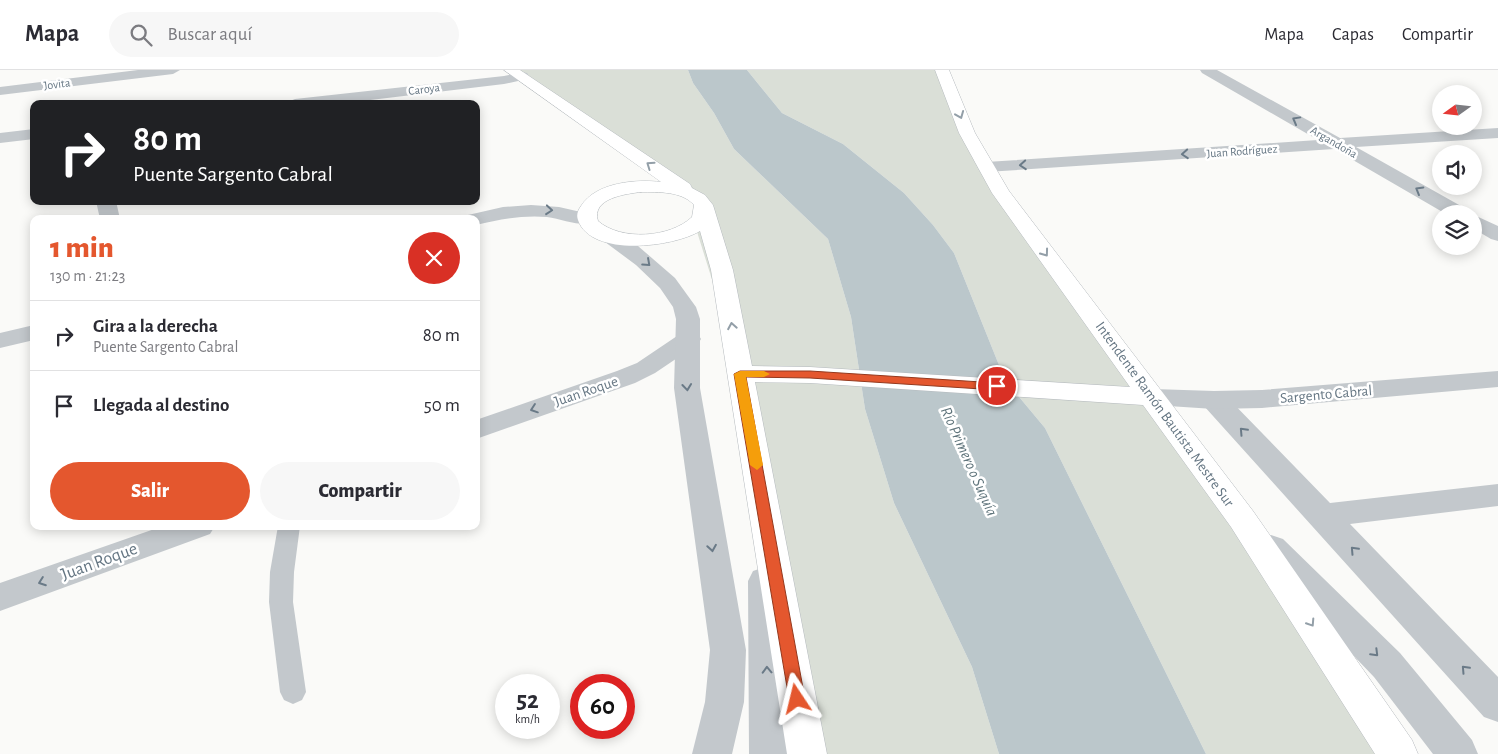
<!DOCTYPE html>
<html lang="es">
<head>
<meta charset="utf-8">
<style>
	:root { --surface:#fff; --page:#f7f7f7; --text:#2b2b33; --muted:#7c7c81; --line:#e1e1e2; --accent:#e4572e }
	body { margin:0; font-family:"Alegreya Sans",sans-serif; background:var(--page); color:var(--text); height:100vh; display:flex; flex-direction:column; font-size:19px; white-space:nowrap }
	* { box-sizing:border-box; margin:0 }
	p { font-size:16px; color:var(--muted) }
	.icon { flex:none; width:28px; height:28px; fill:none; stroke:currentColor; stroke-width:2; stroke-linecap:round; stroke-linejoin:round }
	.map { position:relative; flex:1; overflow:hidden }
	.drawer { position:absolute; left:30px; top:145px; width:450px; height:315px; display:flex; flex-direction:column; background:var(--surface); border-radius:10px; box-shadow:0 2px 12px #0003 }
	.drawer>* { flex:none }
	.hud { position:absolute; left:30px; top:30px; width:450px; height:105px; border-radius:10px; box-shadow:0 2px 12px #0003; background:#202124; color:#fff; overflow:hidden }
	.needle { width:32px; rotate:255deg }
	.controls { position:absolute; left:1432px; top:15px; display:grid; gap:10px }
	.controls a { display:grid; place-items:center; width:50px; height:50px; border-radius:50%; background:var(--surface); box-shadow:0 2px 12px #0003; font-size:25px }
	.speed { position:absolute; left:495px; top:604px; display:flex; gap:10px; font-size:25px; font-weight:700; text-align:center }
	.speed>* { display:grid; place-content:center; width:65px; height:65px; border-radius:50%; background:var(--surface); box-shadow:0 2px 12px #0003; line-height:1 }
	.speed small { font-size:12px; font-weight:400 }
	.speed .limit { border:8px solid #d22; background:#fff; color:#111 }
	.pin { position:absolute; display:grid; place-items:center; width:42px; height:42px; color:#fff; margin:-21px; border:2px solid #fff; border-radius:50%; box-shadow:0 1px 5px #0007 }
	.me { position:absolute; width:55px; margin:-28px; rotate:350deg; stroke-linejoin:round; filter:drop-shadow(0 0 4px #0008) }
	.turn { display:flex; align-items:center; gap:18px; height:105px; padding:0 20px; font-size:22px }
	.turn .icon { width:65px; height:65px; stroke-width:2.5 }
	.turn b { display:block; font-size:35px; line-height:42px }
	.round { display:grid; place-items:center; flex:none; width:52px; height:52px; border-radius:26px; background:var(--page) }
	.overview { display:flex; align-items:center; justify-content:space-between; height:85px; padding:0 20px }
	h1 { font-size:30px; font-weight:800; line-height:38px; color:var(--accent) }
	.cta { display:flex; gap:10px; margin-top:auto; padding:10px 20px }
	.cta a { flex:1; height:58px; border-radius:30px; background:var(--accent); color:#fff; font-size:20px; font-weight:800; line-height:58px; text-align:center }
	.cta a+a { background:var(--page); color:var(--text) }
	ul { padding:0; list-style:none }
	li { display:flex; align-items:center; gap:15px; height:70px; padding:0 20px; border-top:1px solid var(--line) }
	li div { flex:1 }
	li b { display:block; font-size:19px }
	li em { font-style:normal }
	header { display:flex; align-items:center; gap:30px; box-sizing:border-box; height:70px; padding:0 25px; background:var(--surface); border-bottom:1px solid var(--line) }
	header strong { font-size:24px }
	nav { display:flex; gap:28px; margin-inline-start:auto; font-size:18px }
	.search { width:350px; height:45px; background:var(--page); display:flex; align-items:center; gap:12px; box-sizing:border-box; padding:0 18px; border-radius:28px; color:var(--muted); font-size:19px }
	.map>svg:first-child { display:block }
	.green { fill:#dadfd7 }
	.water { fill:#bbc7cb }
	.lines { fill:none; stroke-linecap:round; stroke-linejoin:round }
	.primary-casing { stroke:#b5babe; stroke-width:1 }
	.service { fill:#c3c8cc; fill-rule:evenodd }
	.minor { fill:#c3c8cc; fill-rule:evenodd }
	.tertiary { fill:#c3c8cc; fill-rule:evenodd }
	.primary { fill:#fff; fill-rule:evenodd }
	.oneway { stroke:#939fa8 }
	.oneway2 { stroke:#6a7a87 }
	.route { fill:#e4572e; stroke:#94391e }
	.slow { fill:#f59e0b }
	.labels { text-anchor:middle; stroke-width:5; stroke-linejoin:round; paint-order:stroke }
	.far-street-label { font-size:12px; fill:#657683; stroke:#fff }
	.street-label { font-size:15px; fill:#657683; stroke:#fff }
	.water-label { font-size:16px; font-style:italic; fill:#60757c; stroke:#fff }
	.near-street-label { font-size:18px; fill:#657683; stroke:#fff }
</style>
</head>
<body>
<header>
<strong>Mapa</strong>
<div class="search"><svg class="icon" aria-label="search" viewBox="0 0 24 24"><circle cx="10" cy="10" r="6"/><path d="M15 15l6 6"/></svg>Buscar aquí</div>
<nav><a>Mapa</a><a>Capas</a><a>Compartir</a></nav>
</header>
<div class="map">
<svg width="1498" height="684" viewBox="0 0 1498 684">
	<rect width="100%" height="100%" fill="#fafaf8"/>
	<path class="green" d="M 511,0 L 688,0 L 693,13 L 714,43 L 734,79 L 828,169 L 851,247 L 865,339 L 894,433 L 972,597 L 999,684 L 807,684 L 714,216 L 693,149 L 703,145 L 690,123 Z
		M 747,0 L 942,0 L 967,63 L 1398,684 L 1206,684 L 1045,358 L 1005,310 L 954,183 L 933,155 L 904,123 L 843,74 L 782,43 Z"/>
	<path class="water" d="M 688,0 L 747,0 L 782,43 L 843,74 L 904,123 L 933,155 L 954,183 L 1005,310 L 1045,358 L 1206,684 L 999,684 L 972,597 L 894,433 L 865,339 L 851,247 L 828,169 L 734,79 L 714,43 L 693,13 Z"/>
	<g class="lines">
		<g class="primary-casing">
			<path id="primary" d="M 504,0 L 520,0 L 690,114 L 692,118 L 705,125 L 713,135 L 733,200 L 752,296 L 810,297 L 1130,317 L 992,123 L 959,63 L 935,0 L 949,0 L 975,63 L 1009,121 L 1253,441 L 1412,670 L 1418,684 L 1375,684 L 1231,457 L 1143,335 L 810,313 L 755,312 L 827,684 L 787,684 L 711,200 L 700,161 C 674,177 591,188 578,150 C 576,145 578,140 581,136 C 596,112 637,109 661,112 ZM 641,122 C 658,122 682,121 694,135 L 692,147 C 670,168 621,171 598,151 C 591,128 626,124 641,122 Z"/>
		</g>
		<path class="service" d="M 278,456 L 300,456 L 294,502 L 293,532 L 306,622 L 302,630 L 293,634 L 284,630 L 280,622 L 269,532 L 270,502 Z"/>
		<path class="minor" d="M 138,0 L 180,0 L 173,4 L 0,25 L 0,17 Z
			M 1200,0 L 1217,0 L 1340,68 L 1498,58 L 1498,68 L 1356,77 L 1468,140 L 1471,144 L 1446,144 L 1334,79 L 986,102 L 980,101 L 977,97 L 980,93 L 986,92 L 1318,70 L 1202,3 Z
			M 522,2 L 527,3 L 529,6 L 527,9 L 504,14 L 337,34 L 287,34 L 290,31 L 295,29 L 504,6 Z
			M 34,59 L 34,69 L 0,73 L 0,63 Z
			M 96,131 L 116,131 L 120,149 L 100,149 Z
			M 531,135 L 559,137 L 594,145 L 597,149 L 594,153 C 580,157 562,149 547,147 C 523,145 500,149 476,155 L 476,149 L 465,149 L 468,145 L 503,137 Z
			M 1474,145 L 1498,156 L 1498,171 L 1491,169 L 1474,159 Z
			M 34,255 L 34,270 L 0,278 L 0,263 Z
			M 689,262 L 698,264 L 701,269 L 698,274 L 655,303 L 635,313 L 476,369 L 476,350 L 617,301 L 637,293 L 680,264 Z
			M 1214,321 L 1224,324 L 1330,433 L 1498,414 L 1498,436 L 1350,454 L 1498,607 L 1498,652 L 1484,647 L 1204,336 L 1200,330 L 1204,324 Z
			M 163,456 L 215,456 L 210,464 L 0,541 L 0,513 Z
			M 1271,465 L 1283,469 L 1400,583 L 1472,670 L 1478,684 L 1433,684 L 1374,607 L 1259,487 L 1255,478 L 1259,469 Z"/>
		<path class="tertiary" d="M 608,159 L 615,161 L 638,176 L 675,208 L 696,237 L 700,249 L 700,318 L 746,580 L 744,632 L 732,684 L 692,684 L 705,632 L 710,580 L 674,318 L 676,249 L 673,237 L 660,218 L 636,195 L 601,169 L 598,165 L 601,161 Z
			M 1498,301 L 1498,317 L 1262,338 L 1214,339 L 1153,335 L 1143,333 L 1140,327 L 1143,321 L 1153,319 L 1214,321 L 1262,320 Z
			M 765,497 L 777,501 L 782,511 L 789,684 L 749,684 L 748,511 L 753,501 Z"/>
		<use href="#primary" class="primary"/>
	</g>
	<defs><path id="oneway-chevron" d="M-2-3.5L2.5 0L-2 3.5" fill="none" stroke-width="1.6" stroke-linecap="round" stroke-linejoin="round" transform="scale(1.25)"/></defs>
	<g class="oneway">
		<use href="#oneway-chevron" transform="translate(960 45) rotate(68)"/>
		<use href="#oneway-chevron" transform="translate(650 95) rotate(-145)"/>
		<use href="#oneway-chevron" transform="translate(1045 183) rotate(54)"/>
		<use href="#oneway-chevron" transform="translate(732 256) rotate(-100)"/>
		<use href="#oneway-chevron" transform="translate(1311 553) rotate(57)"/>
	</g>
	<g class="oneway2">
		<use href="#oneway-chevron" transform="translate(1296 50) rotate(-151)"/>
		<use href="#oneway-chevron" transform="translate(1185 84) rotate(176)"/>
		<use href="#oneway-chevron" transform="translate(1023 95) rotate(176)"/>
		<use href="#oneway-chevron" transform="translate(1419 120) rotate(-150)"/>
		<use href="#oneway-chevron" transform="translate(549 140) rotate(5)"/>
		<use href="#oneway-chevron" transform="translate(647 193) rotate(42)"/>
		<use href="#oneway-chevron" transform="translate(687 317) rotate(84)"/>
		<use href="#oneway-chevron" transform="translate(534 339) rotate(161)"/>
		<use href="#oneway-chevron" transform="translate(1243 361) rotate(-133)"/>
		<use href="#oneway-chevron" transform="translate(712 478) rotate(81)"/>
		<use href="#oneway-chevron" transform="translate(1354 480) rotate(-133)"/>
		<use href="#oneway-chevron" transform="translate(42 512) rotate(160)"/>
		<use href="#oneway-chevron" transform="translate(1375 583) rotate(45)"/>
		<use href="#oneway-chevron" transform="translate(1465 599) rotate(-133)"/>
		<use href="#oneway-chevron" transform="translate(767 600) rotate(-92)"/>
	</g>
	<path class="route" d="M 740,301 L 810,301 L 997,313 L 1002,316 L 997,320 L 810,308 L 746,307 L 805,629 L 803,634 L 797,636 L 791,634 L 789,629 L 734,304 Z"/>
	<path class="slow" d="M 740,301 L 764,301 L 770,304 L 764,307 L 746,307 L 763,395 L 757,400 L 750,395 L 734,304 Z"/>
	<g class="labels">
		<g class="far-street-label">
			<text transform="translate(57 14) rotate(-7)" y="4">Jovita</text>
			<text transform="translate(424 19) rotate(-7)" y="4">Caroya</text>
			<text transform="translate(1334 72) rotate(30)" y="4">Argandoña</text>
			<text transform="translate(1242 81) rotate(-4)" y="4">Juan Rodríguez</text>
		</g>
		<g class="street-label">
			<text transform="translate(586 321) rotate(-19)" y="5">Juan Roque</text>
			<text transform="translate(1326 324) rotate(-5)" y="5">Sargento Cabral</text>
			<text transform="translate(1165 344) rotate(54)" y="5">Intendente Ramón Bautista Mestre Sur</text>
		</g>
		<g class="water-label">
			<text transform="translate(970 391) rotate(66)" y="6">Río Primero o Suquía</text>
		</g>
		<g class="near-street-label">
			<text transform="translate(99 491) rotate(-20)" y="6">Juan Roque</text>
		</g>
	</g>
</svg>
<div class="controls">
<a><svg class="needle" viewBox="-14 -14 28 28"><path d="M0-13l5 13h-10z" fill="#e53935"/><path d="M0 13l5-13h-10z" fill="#7c7c81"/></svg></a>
<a><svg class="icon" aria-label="sound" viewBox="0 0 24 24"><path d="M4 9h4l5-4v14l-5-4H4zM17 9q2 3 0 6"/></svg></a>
<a><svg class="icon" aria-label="layers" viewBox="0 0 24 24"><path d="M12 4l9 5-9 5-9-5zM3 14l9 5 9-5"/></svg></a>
</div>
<div class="speed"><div>52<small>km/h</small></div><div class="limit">60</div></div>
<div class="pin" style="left:997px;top:316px;background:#d93025"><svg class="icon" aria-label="arrive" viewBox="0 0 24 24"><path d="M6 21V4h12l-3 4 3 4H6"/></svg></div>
<svg class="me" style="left:797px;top:629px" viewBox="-20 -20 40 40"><path d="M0-17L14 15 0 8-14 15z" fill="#e4572e" stroke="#fff" stroke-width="4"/></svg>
<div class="hud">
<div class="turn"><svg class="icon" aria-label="right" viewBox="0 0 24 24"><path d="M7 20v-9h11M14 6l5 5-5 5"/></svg><div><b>80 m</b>Puente Sargento Cabral</div></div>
</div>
<section class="drawer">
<div class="overview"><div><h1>1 min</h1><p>130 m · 21:23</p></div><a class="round" style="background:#d93025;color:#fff"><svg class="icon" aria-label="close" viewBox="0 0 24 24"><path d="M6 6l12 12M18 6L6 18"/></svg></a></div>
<ul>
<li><svg class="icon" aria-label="right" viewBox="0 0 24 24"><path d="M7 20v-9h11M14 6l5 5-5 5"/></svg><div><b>Gira a la derecha</b><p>Puente Sargento Cabral</p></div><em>80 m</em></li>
<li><svg class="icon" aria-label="arrive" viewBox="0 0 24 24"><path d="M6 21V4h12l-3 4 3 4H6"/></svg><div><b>Llegada al destino</b></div><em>50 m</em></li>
</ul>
<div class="cta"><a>Salir</a><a>Compartir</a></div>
</section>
</div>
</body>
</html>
